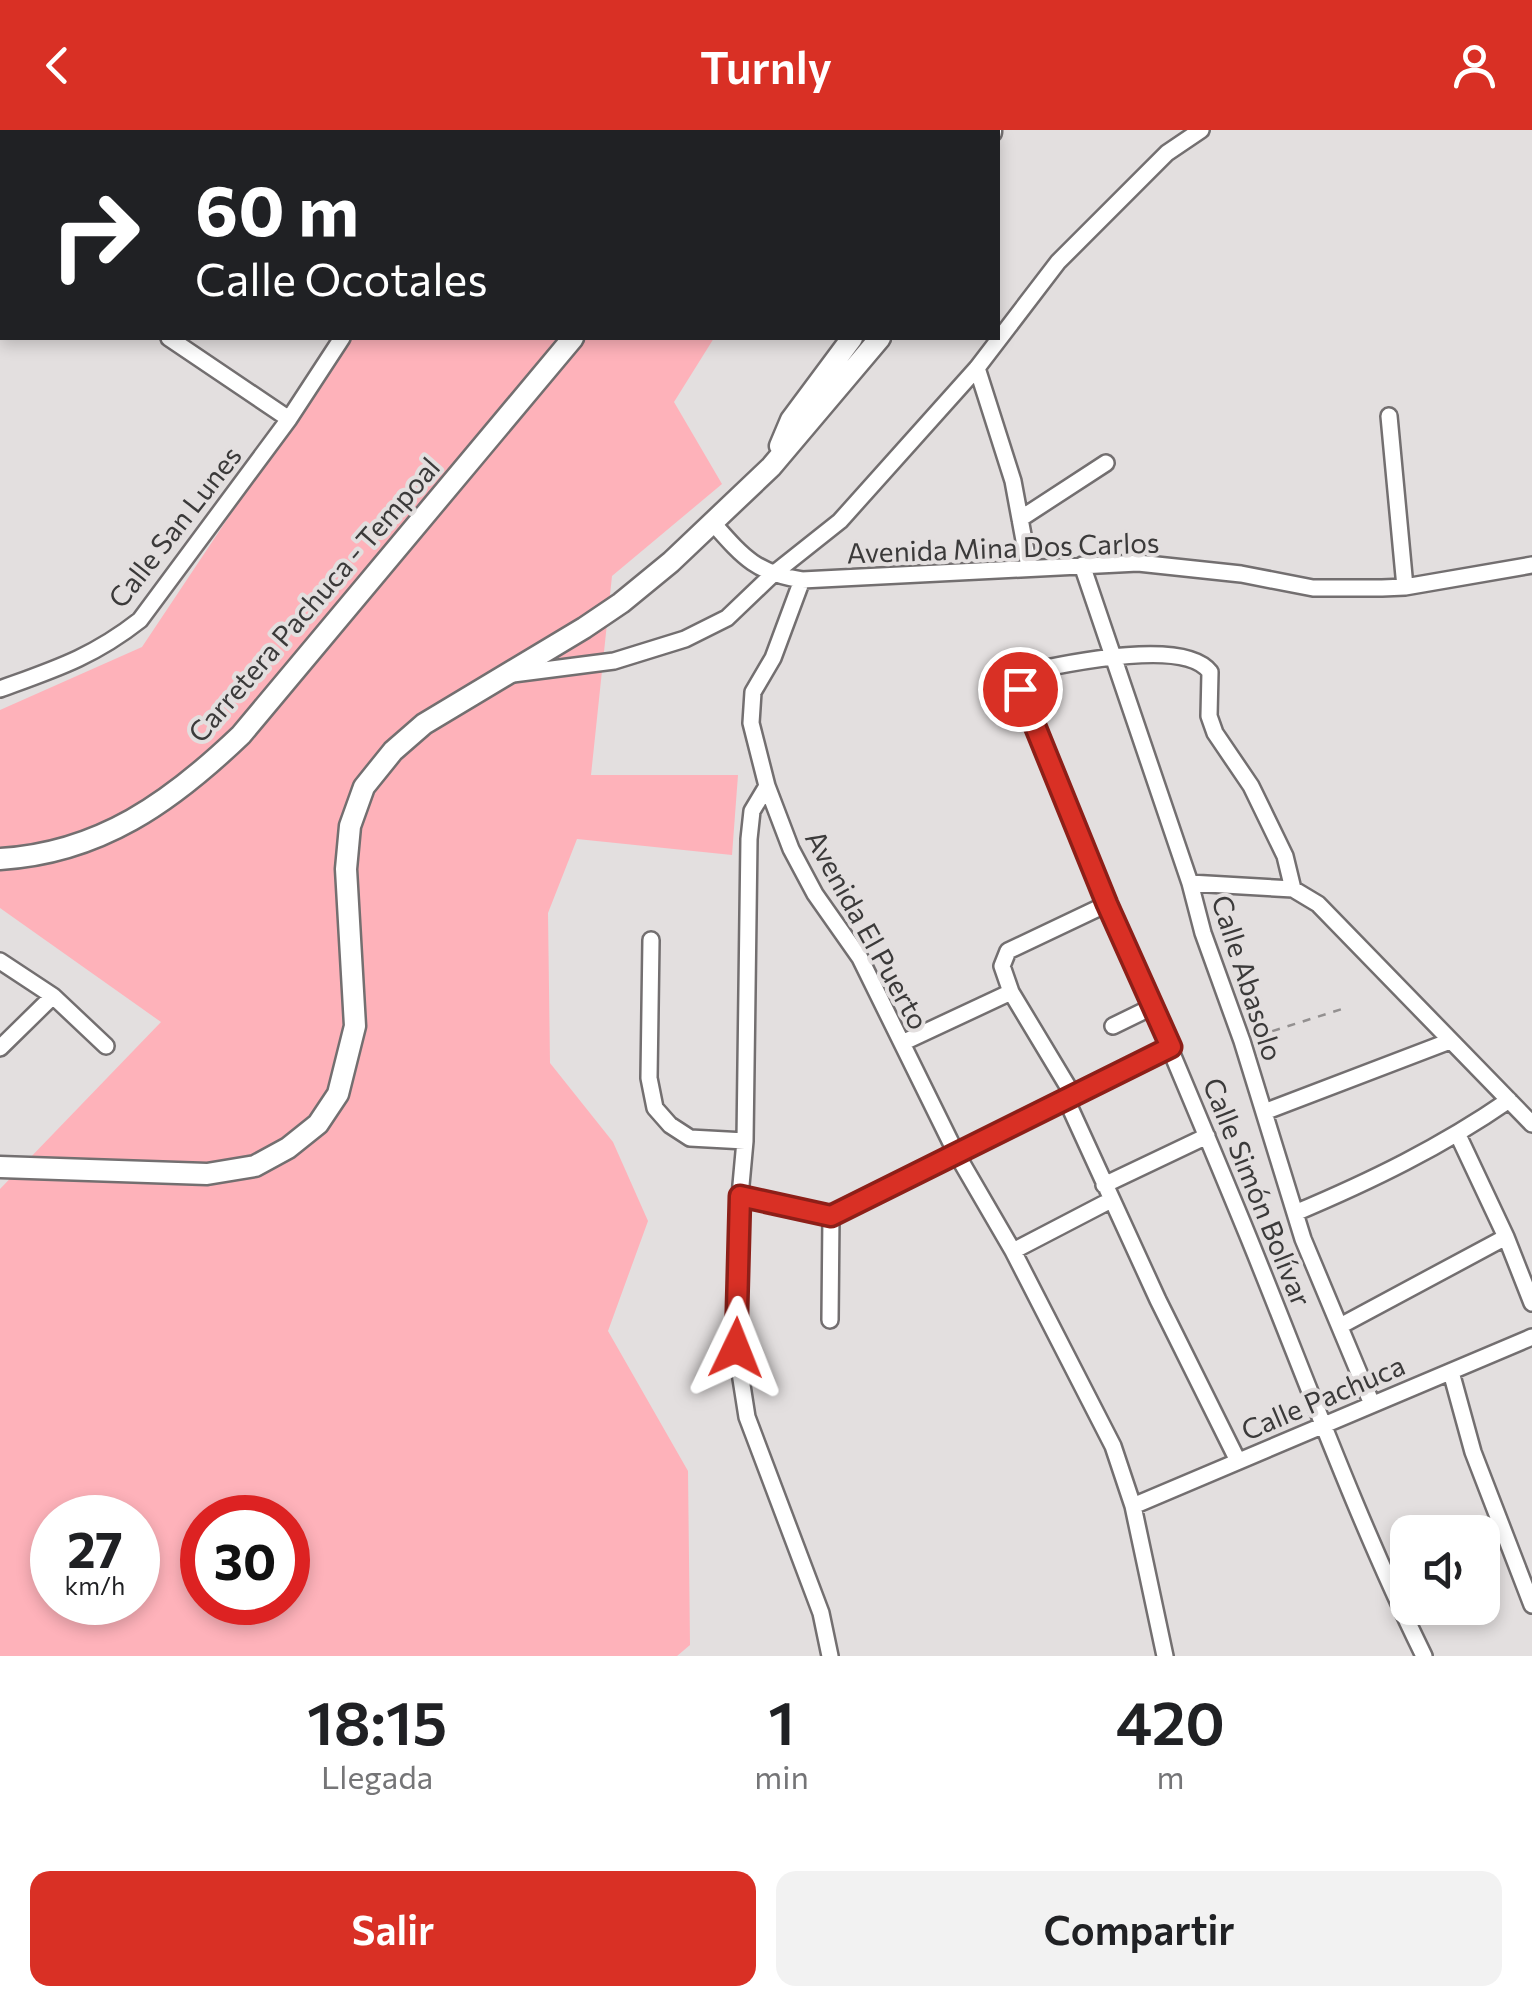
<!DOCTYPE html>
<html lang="es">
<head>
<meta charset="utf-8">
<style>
	:root { --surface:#fff; --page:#f2f2f2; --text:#202124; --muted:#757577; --accent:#d93025 }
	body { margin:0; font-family:Commissioner,sans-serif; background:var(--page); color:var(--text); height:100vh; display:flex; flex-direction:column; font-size:38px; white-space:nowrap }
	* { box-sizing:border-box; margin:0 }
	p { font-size:32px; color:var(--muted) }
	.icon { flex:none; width:55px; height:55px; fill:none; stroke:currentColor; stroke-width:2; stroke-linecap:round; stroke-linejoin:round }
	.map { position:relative; height:1526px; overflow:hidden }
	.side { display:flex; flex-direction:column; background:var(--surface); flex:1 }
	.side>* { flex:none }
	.guide { position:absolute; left:0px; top:0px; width:1000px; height:210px; box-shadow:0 5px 15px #0003; background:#202124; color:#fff; overflow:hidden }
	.controls { position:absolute; left:1390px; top:1385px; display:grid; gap:20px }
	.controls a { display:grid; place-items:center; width:110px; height:110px; border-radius:20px; background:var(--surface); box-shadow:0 5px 15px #0003; font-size:50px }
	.speed { position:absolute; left:30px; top:1365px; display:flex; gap:20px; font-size:50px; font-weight:700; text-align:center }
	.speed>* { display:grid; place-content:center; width:130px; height:130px; border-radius:50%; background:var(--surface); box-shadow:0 5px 15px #0003; line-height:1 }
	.speed small { font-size:25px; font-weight:400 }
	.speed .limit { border:15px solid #d22; background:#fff; color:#111 }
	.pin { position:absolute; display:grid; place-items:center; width:85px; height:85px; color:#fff; margin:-42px; border:5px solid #fff; border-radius:50%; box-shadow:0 2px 10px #0007 }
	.me { position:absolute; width:110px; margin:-55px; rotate:2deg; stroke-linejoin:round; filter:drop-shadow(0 0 8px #0008) }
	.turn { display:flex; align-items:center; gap:35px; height:210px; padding:0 30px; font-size:45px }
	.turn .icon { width:130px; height:130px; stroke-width:2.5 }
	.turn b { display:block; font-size:70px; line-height:85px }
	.eta { display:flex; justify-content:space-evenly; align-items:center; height:170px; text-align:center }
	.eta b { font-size:60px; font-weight:600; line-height:70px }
	.action { display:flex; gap:20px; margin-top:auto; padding:20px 30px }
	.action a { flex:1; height:115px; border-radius:20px; background:var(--accent); color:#fff; font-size:40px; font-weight:600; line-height:115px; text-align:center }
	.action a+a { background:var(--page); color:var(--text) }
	header { display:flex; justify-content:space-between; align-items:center; height:130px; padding:0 30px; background:var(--accent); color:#fff; font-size:45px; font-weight:600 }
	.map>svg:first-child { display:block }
	.green { fill:#feb2ba; fill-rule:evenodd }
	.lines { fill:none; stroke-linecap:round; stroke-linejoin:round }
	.minor-casing { stroke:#736f70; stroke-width:20 }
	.major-casing { stroke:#736f70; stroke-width:25 }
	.path { stroke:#939090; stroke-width:2.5; stroke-dasharray:8 8; stroke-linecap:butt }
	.minor { stroke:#fff; stroke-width:15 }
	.major { stroke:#fff; stroke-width:20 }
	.route-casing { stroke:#8d1f18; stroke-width:25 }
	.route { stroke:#d93025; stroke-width:18 }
	.labels { text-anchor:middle; stroke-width:8; stroke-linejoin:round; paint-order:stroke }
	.street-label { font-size:28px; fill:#3b3a3a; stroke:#e3dfdf }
</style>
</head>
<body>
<header><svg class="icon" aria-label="back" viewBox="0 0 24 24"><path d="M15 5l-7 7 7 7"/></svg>Turnly<svg class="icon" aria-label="person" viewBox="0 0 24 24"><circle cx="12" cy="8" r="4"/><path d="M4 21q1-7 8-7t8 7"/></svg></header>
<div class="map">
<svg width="1532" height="1526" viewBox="0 0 1532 1526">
	<rect width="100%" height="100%" fill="#e3dfdf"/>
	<path class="green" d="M 0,0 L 74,0 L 2,2 L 0,107 Z
		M 486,0 L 967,0 L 485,2 Z
		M 348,208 L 714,208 L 674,272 L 722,354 L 612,446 L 591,645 L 738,645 L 732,725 L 577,709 L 548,783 L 550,933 L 613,1012 L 648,1091 L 608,1201 L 688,1341 L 690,1515 L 677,1526 L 0,1526 L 0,1059 L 161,892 L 0,778 L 0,580 L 142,517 ZM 52,1388 L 138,1388 L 138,1472 L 52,1472 ZM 202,1388 L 288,1388 L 288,1472 L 202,1472 Z"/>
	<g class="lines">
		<g class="minor-casing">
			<path id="minor" d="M 486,2 L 488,0
				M 169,208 L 289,289
				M 977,238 L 1013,351 L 1029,437
				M 1389,286 L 1405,457
				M 1020,389 L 1106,333
				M 713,393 C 743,427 756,443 802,450 L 1138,433 L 1241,444 L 1313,458 L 1382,458 L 1405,457 L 1532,435
				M 1082,435 L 1190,753 L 1203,803 L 1242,911 L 1303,1109 L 1372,1274
				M 802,450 L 773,528 L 753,562 L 751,593 L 767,656 L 791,719 L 815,764 L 860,828 L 956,1023 L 1013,1121 L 1113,1316 L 1133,1376 L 1165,1526
				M 513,544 L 614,531 L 685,509 L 727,488 L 772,445 L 840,391 L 977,238 L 1058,132 L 1167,23 L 1201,0
				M 0,559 C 55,539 93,527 140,490 L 289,289 L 342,208
				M 767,656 L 752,681 L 749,709 L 745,1011 L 740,1066 L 736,1217 L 747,1287 L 821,1483 L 830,1526
				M 1190,753 L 1293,759 L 1318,774 L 1532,994
				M 1293,759 L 1285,726 L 1251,656 L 1215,603 L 1209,586 L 1210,542 C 1185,508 1069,533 1031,541 L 1021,547 L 1020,559 C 1094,742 1173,923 1248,1106 C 1305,1246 1357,1390 1424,1526
				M 651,810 L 649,948 L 655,978 L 670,995 L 690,1008 L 745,1011
				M 0,831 L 53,866 L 106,916
				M 1113,896 L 1154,876
				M 902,913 L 1011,862
				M 0,918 L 53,866
				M 1073,965 L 1011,862 L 1002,836 L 1008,821 L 1107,774
				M 1066,969 L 1158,1170 L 1238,1331
				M 1264,982 L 1450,911
				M 1458,1005 L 1506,1107 L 1532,1173
				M 1104,1055 L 1207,1006
				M 740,1066 L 831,1086 L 1171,917
				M 1295,1083 C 1371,1051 1441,1017 1509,970
				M 1013,1121 L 1111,1070
				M 830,1190 L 831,1086
				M 1342,1195 L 1506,1107
				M 1451,1242 L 1473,1322 L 1532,1475
				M 1133,1376 L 1532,1207"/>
		</g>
		<g class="major-casing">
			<path id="major" d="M 747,2 L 749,0
				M 942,2 L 942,0
				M 991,2 L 991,0
				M 780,316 L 791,290 L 852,208
				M 0,729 C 100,723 171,672 241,605 L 573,208
				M 0,1037 L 207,1044 L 255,1036 L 288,1018 L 318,994 L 338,964 L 355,896 L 346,739 L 350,696 L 364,657 L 393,621 L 424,594 L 584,498 L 621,473 L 671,432 L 771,337 L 880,208"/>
		</g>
		<path class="path" d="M 1257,906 L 1342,879"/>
		<use href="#minor" class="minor"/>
		<use href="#major" class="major"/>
	</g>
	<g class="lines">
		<g class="route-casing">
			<path id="route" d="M 736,1218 L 740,1066 L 831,1086 L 1171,917 L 1107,774 L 1020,559"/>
		</g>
		<use href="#route" class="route"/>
	</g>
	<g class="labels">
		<g class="street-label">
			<text transform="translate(175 397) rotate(-52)" y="10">Calle San Lunes</text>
			<text transform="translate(1003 418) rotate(-2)" y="10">Avenida Mina Dos Carlos</text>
			<text transform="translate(314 470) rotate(-49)" y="10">Carretera Pachuca - Tempoal</text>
			<text transform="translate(867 800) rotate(61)" y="10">Avenida El Puerto</text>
			<text transform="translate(1247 848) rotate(72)" y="10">Calle Abasolo</text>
			<text transform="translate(1257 1062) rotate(68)" y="10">Calle Simón Bolívar</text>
			<text transform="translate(1323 1268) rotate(-23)" y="10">Calle Pachuca</text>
		</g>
	</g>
</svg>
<div class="controls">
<a><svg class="icon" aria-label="sound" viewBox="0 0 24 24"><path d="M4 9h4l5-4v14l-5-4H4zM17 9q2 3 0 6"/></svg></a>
</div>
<div class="speed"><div>27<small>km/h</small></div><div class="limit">30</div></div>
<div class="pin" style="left:1020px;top:559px;background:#d93025"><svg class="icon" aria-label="arrive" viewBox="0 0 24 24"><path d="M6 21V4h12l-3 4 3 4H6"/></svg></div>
<svg class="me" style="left:736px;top:1218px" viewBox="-20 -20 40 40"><path d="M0-17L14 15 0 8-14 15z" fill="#d93025" stroke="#fff" stroke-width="4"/></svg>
<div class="guide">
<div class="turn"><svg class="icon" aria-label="right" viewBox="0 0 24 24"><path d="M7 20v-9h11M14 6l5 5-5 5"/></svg><div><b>60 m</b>Calle Ocotales</div></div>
</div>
</div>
<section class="side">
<div class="eta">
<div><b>18:15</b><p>Llegada</p></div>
<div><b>1</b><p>min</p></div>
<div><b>420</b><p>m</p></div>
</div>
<div class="action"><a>Salir</a><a>Compartir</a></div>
</section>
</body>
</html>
